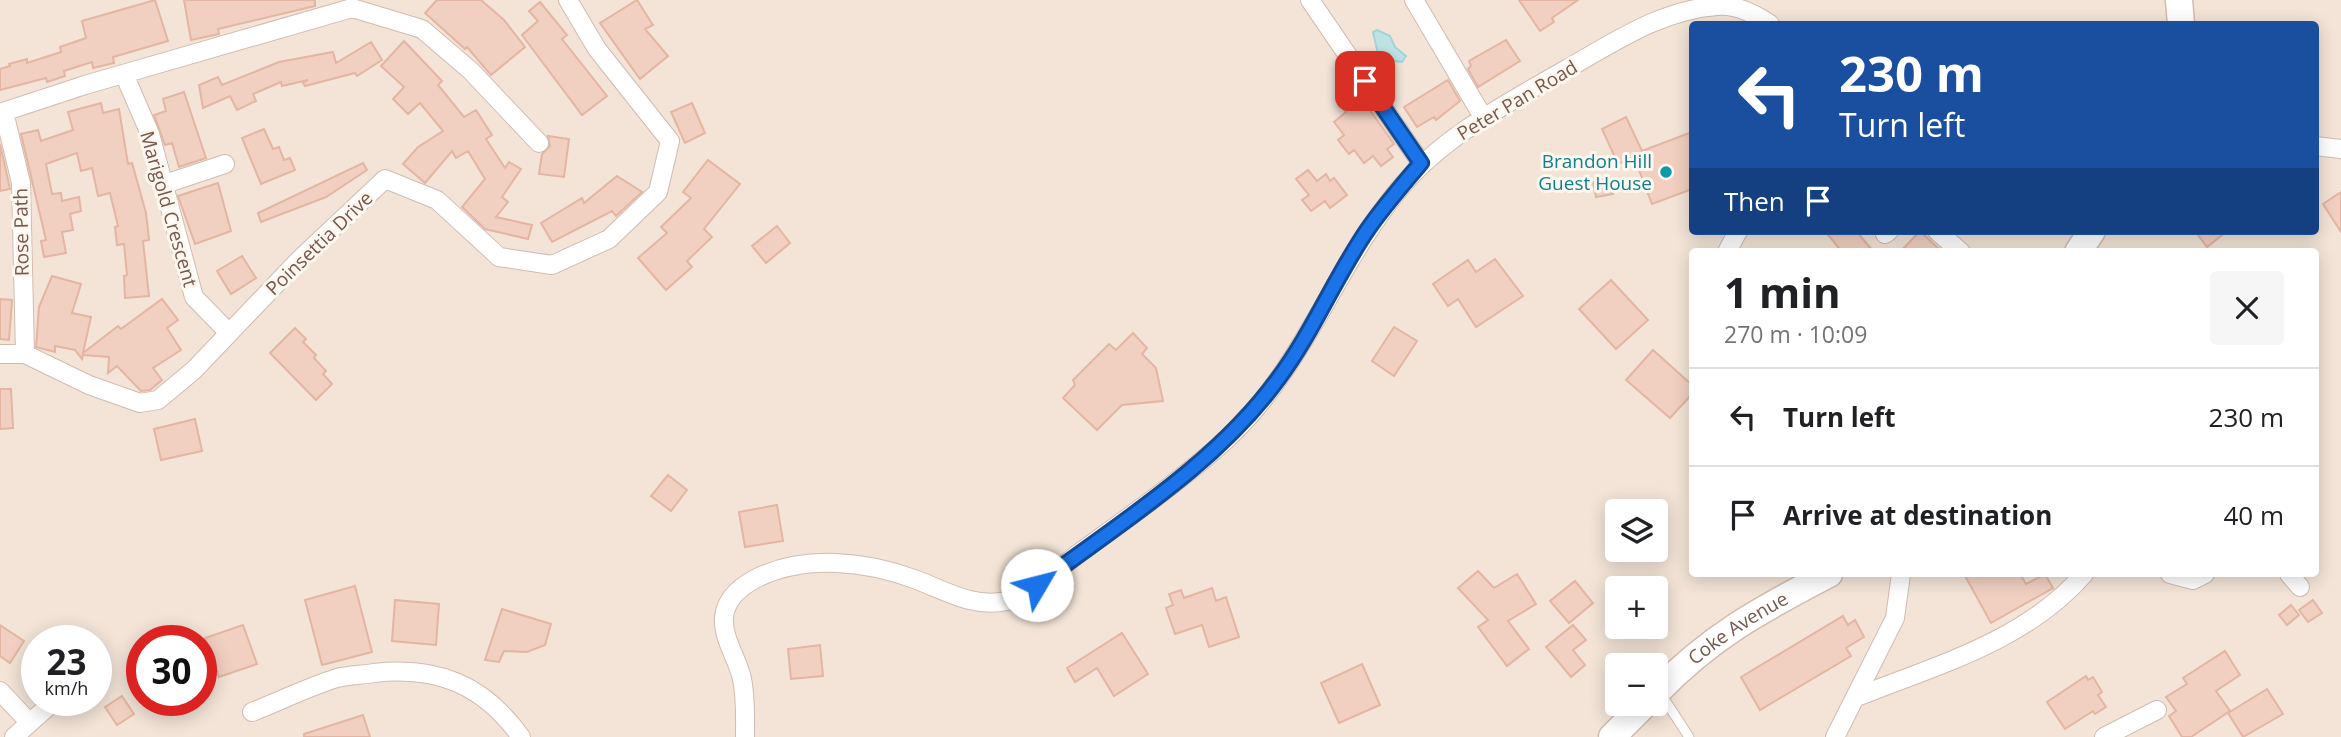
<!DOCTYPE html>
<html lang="en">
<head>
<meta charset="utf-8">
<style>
	:root { --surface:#fff; --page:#f6f6f6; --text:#202124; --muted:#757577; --line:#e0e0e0 }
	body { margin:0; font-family:"Open Sans",sans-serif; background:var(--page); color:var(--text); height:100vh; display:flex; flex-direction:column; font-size:26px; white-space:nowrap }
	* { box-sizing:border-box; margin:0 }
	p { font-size:23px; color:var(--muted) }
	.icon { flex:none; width:38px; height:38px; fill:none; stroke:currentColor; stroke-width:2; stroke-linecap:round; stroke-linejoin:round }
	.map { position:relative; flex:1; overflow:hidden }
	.details { position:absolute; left:1689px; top:248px; width:630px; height:329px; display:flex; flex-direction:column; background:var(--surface); border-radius:7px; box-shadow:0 4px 18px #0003 }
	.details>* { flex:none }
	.hud { position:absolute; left:1689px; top:21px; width:630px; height:214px; border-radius:7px; box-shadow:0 4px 18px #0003; background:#1a4fa0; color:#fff; overflow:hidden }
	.tools { position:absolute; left:1605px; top:499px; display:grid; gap:14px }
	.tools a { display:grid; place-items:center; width:63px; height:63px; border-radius:7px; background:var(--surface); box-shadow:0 4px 18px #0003; font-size:35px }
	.speed { position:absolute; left:21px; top:625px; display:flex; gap:14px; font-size:35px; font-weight:700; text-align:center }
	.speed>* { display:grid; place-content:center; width:91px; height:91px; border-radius:50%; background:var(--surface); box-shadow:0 4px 18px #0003; line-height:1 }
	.speed small { font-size:18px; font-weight:400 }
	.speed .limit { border:10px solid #d22; background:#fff; color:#111 }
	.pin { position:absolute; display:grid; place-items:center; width:60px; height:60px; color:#fff; margin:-30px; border-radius:14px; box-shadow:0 4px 10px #0006 }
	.me { position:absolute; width:77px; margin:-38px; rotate:53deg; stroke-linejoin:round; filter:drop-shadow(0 0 5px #0008) }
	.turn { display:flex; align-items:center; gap:24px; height:147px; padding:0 35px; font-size:32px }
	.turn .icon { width:91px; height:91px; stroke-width:2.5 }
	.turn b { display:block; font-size:49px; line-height:60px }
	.then { display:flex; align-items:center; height:66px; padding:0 35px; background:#0003; gap:14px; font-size:26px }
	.round { display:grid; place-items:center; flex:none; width:74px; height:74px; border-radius:7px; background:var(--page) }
	.headline { display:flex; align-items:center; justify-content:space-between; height:119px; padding:0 35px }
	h1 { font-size:42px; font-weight:700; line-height:52px }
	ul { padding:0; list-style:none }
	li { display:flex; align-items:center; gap:21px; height:98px; padding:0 35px; border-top:2px solid var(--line) }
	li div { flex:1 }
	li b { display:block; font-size:26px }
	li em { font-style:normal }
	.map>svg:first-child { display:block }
	.residential { fill:#f3e4d7; fill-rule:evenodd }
	.water { fill:#bde3e5; stroke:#a4d4d7; stroke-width:2 }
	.building { fill:#f1d0c1; stroke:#e3b5a2; stroke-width:2 }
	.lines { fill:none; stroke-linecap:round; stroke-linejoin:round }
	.lane-casing { stroke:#d0bcb1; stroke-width:11 }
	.street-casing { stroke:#d0bcb1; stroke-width:20 }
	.secondary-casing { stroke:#d3bcaf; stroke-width:29 }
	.lane { stroke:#fff; stroke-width:9 }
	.street { stroke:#fff; stroke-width:18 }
	.secondary { stroke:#fff; stroke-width:26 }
	.route-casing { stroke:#114b97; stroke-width:18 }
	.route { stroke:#1a73e8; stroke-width:12 }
	.culture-dot { fill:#0f9aa8; stroke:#fef7ef; stroke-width:2.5 }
	.labels { text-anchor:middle; stroke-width:6; stroke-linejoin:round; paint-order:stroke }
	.street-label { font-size:19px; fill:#76584d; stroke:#fef7ef }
	.culture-label { font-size:19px; fill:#0d838f; stroke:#fef7ef; text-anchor:end }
</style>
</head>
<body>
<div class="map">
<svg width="2341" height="737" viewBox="0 0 2341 737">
	<rect width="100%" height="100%" fill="#fcf3e9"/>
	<path class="residential" d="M 0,0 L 2341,0 L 2341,737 L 0,737 ZM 1692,24 L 2315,24 L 2315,231 L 1692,231 ZM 1692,252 L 2315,252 L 2315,574 L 1692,574 ZM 1617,511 L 1656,511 L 1656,550 L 1617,550 ZM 1617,588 L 1656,588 L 1656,626 L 1617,626 ZM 37,640 L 96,640 L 96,700 L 37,700 ZM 142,640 L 201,640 L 201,700 L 142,700 ZM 1617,665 L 1656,665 L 1656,704 L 1617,704 Z"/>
	<path class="water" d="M 1377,30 L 1390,36 L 1395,47 L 1406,56 L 1402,62 L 1388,60 L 1387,54 L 1378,54 L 1373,32 Z"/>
	<path class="building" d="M 155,0 L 168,41 L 113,57 L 114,63 L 93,68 L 92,62 L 64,71 L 65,76 L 47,82 L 46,78 L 0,90 L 0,69 L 10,66 L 9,64 L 27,59 L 27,63 L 61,52 L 60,47 L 86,38 L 82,21 Z
		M 184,0 L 315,0 L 315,6 L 218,29 L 219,34 L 191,40 Z
		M 437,0 L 481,0 L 504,20 L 525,47 L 491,75 L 467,47 L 465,49 L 425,13 Z
		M 637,0 L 653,25 L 645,29 L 668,56 L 640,79 L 600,23 Z
		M 1519,0 L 1578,0 L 1552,18 L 1554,22 L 1540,31 Z
		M 540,2 L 567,35 L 562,39 L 607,96 L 582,115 L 522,35 L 538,21 L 529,11 Z
		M 1506,40 L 1520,61 L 1478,87 L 1468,69 L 1471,66 L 1469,61 Z
		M 404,41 L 442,81 L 438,85 L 464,117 L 476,110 L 492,135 L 486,139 L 505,168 L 509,162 L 521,169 L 502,197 L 508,202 L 496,217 L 532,225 L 528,239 L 485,229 L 462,207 L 485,179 L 468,151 L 456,158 L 452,151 L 425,183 L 403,164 L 418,147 L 443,131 L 420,103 L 408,114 L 393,99 L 404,87 L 381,66 Z
		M 371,42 L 382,60 L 357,76 L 355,73 L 305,86 L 303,83 L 308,80 L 282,86 L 281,82 L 253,94 L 256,101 L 237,110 L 230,96 L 203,108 L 199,85 L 218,77 L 222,85 L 279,62 L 333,52 L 336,63 Z
		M 1448,80 L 1460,101 L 1436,120 L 1434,117 L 1417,127 L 1404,107 Z
		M 184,92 L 206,158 L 179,167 L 172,143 L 165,145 L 154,115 L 166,111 L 163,99 Z
		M 1350,97 L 1357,107 L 1364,102 L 1394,144 L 1387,149 L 1393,157 L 1381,166 L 1373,156 L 1364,163 L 1354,150 L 1349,154 L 1338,140 L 1344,135 L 1334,122 L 1346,112 L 1340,105 Z
		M 101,103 L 103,113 L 119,109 L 128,164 L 132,163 L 146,213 L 149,240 L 143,241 L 149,296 L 125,298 L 124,276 L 127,275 L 124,244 L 117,245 L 115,227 L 118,226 L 110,193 L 98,196 L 92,168 L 81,171 L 77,153 L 46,164 L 52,194 L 61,193 L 62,201 L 79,197 L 81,211 L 70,214 L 73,230 L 62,232 L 66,253 L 44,257 L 41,241 L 46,240 L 21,134 L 38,130 L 41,141 L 73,130 L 68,112 Z
		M 692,103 L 705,133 L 685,143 L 671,112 Z
		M 1626,117 L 1642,151 L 1692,132 L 1692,189 L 1652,204 L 1634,157 L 1618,164 L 1602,129 Z
		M 264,129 L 273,149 L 279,147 L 284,160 L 290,158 L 295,170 L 261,184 L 242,138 Z
		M 548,136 L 569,139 L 564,177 L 539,174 L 542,154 L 550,146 Z
		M 0,144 L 10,189 L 0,191 Z
		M 708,160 L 740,184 L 704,229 L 712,237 L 687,261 L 692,267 L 666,290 L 638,258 L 667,233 L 661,227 L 691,198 L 683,192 Z
		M 363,163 L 367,170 L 326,197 L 261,222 L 258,213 Z
		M 1308,170 L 1317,181 L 1326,174 L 1330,181 L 1334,178 L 1347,195 L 1330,208 L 1325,201 L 1311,211 L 1302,200 L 1309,195 L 1296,179 Z
		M 617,176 L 642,192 L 616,216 L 612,211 L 552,242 L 541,223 L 582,198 L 584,203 Z
		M 1610,179 L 1613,194 L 1596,197 L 1593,182 Z
		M 218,183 L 231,231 L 195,244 L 178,196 Z
		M 2341,192 L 2341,232 L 2323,204 Z
		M 777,226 L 790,243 L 766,263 L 752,246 Z
		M 1825,231 L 1856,231 L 1874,252 L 1842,252 Z
		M 1920,231 L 1942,252 L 1900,252 Z
		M 2195,231 L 2227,231 L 2207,247 Z
		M 242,256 L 256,278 L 231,294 L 217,271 Z
		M 1495,259 L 1523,296 L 1476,327 L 1458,299 L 1448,306 L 1433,284 L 1468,260 L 1476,272 Z
		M 52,276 L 81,284 L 72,313 L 91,317 L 83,353 L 118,326 L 121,329 L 162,299 L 178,320 L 167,328 L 181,350 L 153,368 L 162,380 L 150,390 L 141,391 L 117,366 L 108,373 L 109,357 L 83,355 L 82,359 L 75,350 L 55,346 L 55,352 L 36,347 L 39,307 Z
		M 1611,280 L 1648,320 L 1616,349 L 1579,309 Z
		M 0,299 L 12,300 L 9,340 L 0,339 Z
		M 1394,327 L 1417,341 L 1394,376 L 1372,361 Z
		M 295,328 L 306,339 L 303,342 L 316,355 L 314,358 L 326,371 L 323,374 L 332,384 L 316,400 L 270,353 Z
		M 1133,333 L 1147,348 L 1142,354 L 1156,368 L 1163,401 L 1122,405 L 1097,430 L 1063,398 L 1075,385 L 1073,380 L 1109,344 L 1116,350 Z
		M 1653,350 L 1692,385 L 1692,394 L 1670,418 L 1626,380 Z
		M 0,389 L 11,389 L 13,428 L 0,429 Z
		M 195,419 L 202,451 L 161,460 L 154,429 Z
		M 668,475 L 687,490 L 671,511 L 651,496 Z
		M 777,505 L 783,541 L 745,547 L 739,512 Z
		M 1478,571 L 1494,588 L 1517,574 L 1536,604 L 1508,621 L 1529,649 L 1507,666 L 1478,627 L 1488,620 L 1458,588 Z
		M 1964,574 L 2020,574 L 2026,584 L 2045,574 L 2053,588 L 1991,623 Z
		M 1575,581 L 1593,603 L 1569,623 L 1550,601 Z
		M 355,586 L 372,652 L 322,665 L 305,600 Z
		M 1212,588 L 1216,601 L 1226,597 L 1239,637 L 1209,647 L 1202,625 L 1175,634 L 1166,608 L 1173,605 L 1169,594 L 1181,590 L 1184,598 Z
		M 395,600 L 439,604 L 436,645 L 392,641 Z
		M 2313,600 L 2322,613 L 2308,622 L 2299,610 Z
		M 2291,605 L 2299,615 L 2287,625 L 2279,615 Z
		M 502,609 L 551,624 L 545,645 L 527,652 L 504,651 L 499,662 L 485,660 Z
		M 1843,616 L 1848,625 L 1855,620 L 1864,637 L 1846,648 L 1851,656 L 1760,710 L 1741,677 Z
		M 0,625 L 24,641 L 10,663 L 0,656 Z
		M 243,625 L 257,664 L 219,677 L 205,638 Z
		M 1573,625 L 1586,640 L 1573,650 L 1585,665 L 1571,677 L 1546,647 Z
		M 1122,633 L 1148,674 L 1114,696 L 1097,668 L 1075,682 L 1067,668 Z
		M 820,645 L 823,676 L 791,679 L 788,649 Z
		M 2225,651 L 2240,675 L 2216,691 L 2230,711 L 2191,737 L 2182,737 L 2169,716 L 2176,711 L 2166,697 L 2187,684 L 2183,678 Z
		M 1362,664 L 1380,705 L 1339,723 L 1321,683 Z
		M 2086,676 L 2088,680 L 2093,677 L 2102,692 L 2098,695 L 2106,707 L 2095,714 L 2093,711 L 2065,729 L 2047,702 Z
		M 2267,689 L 2283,714 L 2243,737 L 2228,713 Z
		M 122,696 L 134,714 L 117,725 L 105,707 Z
		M 363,715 L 370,737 L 304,737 L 304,734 Z"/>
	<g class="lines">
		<g class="lane-casing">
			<path id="lane" d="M 1661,694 L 1689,737"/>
		</g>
		<g class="street-casing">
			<path id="street" d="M 1310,0 L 1421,163
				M 1414,0 L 1483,117
				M 124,74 L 150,134 L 194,297 L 229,333
				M 4,112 L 21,183 L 25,354
				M 0,113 L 85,85 L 352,8 L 422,29 L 471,71 L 539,143
				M 2315,146 L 2341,149
				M 165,184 L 225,164
				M 1937,231 L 1961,252
				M 1885,234 L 1889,231
				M 1727,252 L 1738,231
				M 0,354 L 25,354 L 89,385 L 140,403 L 158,400 L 194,370 L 300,259 L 385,179 L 437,200 L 499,257 L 552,265 L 609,239 L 658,192 L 670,141 L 597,49 L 568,0
				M 2170,574 L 2193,580 L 2205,574
				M 2289,574 L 2300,587
				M 0,691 L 29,722
				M 1857,697 C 1937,665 2026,641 2084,574
				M 252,712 C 280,701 308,687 337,678 C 348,675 362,675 374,673 C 437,666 483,684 521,737
				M 14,737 L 52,703
				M 745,737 C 745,718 746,698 742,679 C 738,659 722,638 724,617 C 726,599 740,587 755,579 C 804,554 867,561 917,580 C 948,592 973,608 1007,601 C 1033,595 1058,569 1079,553 C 1130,516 1182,480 1228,438 C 1302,369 1334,270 1396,193 C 1440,138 1504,105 1565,70 C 1613,43 1660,10 1717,6 C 1736,4 1755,14 1770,24
				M 1835,737 L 1895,618 L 1901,574
				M 2104,737 L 2157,710"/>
		</g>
		<g class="secondary-casing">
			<g id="secondary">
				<path d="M 2179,0 L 2181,24"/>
				<path d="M 2078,252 L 2092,231"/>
				<path id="s1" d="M 1656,693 C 1711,636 1760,610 1829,574"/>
				<path d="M 1612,737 L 1645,704"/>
			</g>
		</g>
		<use href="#lane" class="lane"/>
		<use href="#street" class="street"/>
		<use href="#secondary" class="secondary"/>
	</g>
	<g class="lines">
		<g class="route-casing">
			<path id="route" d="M 1037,585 C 1120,523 1216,464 1278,379 C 1313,332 1335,277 1368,229 C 1384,206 1403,184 1421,163 L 1365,81"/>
		</g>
		<use href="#route" class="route"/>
	</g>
	<circle class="culture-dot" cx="1666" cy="172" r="7"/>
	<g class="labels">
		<g class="street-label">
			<text transform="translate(1517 100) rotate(-31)" y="7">Peter Pan Road</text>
			<text transform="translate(169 209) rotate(74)" y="7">Marigold Crescent</text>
			<text transform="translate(21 232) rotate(-91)" y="7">Rose Path</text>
			<text transform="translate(319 243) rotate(-44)" y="7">Poinsettia Drive</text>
			<text dy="7" stroke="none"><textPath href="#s1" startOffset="105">Coke Avenue</textPath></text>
		</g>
		<g class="culture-label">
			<text x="1652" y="168">Brandon Hill<tspan x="1652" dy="22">Guest House</tspan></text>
		</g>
	</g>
</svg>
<div class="tools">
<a><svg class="icon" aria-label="layers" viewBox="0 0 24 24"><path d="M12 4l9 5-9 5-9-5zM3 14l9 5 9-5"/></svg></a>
<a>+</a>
<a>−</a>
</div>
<div class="speed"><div>23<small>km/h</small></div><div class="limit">30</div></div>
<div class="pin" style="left:1365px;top:81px;background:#d93025"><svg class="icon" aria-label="arrive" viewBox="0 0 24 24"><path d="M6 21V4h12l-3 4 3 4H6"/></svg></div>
<svg class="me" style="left:1037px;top:585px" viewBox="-20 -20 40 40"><circle r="19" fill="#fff"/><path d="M0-13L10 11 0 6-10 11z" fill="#1a73e8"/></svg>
<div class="hud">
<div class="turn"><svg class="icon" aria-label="left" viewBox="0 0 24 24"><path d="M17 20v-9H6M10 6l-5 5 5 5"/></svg><div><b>230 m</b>Turn left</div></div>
<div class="then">Then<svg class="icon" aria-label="arrive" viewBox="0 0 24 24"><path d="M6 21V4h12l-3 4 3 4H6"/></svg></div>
</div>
<section class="details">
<div class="headline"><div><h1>1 min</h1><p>270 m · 10:09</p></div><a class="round"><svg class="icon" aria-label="close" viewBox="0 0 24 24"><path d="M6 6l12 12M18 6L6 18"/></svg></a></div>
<ul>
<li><svg class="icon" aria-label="left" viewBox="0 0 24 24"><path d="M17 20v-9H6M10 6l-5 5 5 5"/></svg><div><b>Turn left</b></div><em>230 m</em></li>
<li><svg class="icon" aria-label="arrive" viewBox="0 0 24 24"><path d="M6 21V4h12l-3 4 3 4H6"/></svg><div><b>Arrive at destination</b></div><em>40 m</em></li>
</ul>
</section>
</div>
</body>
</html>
